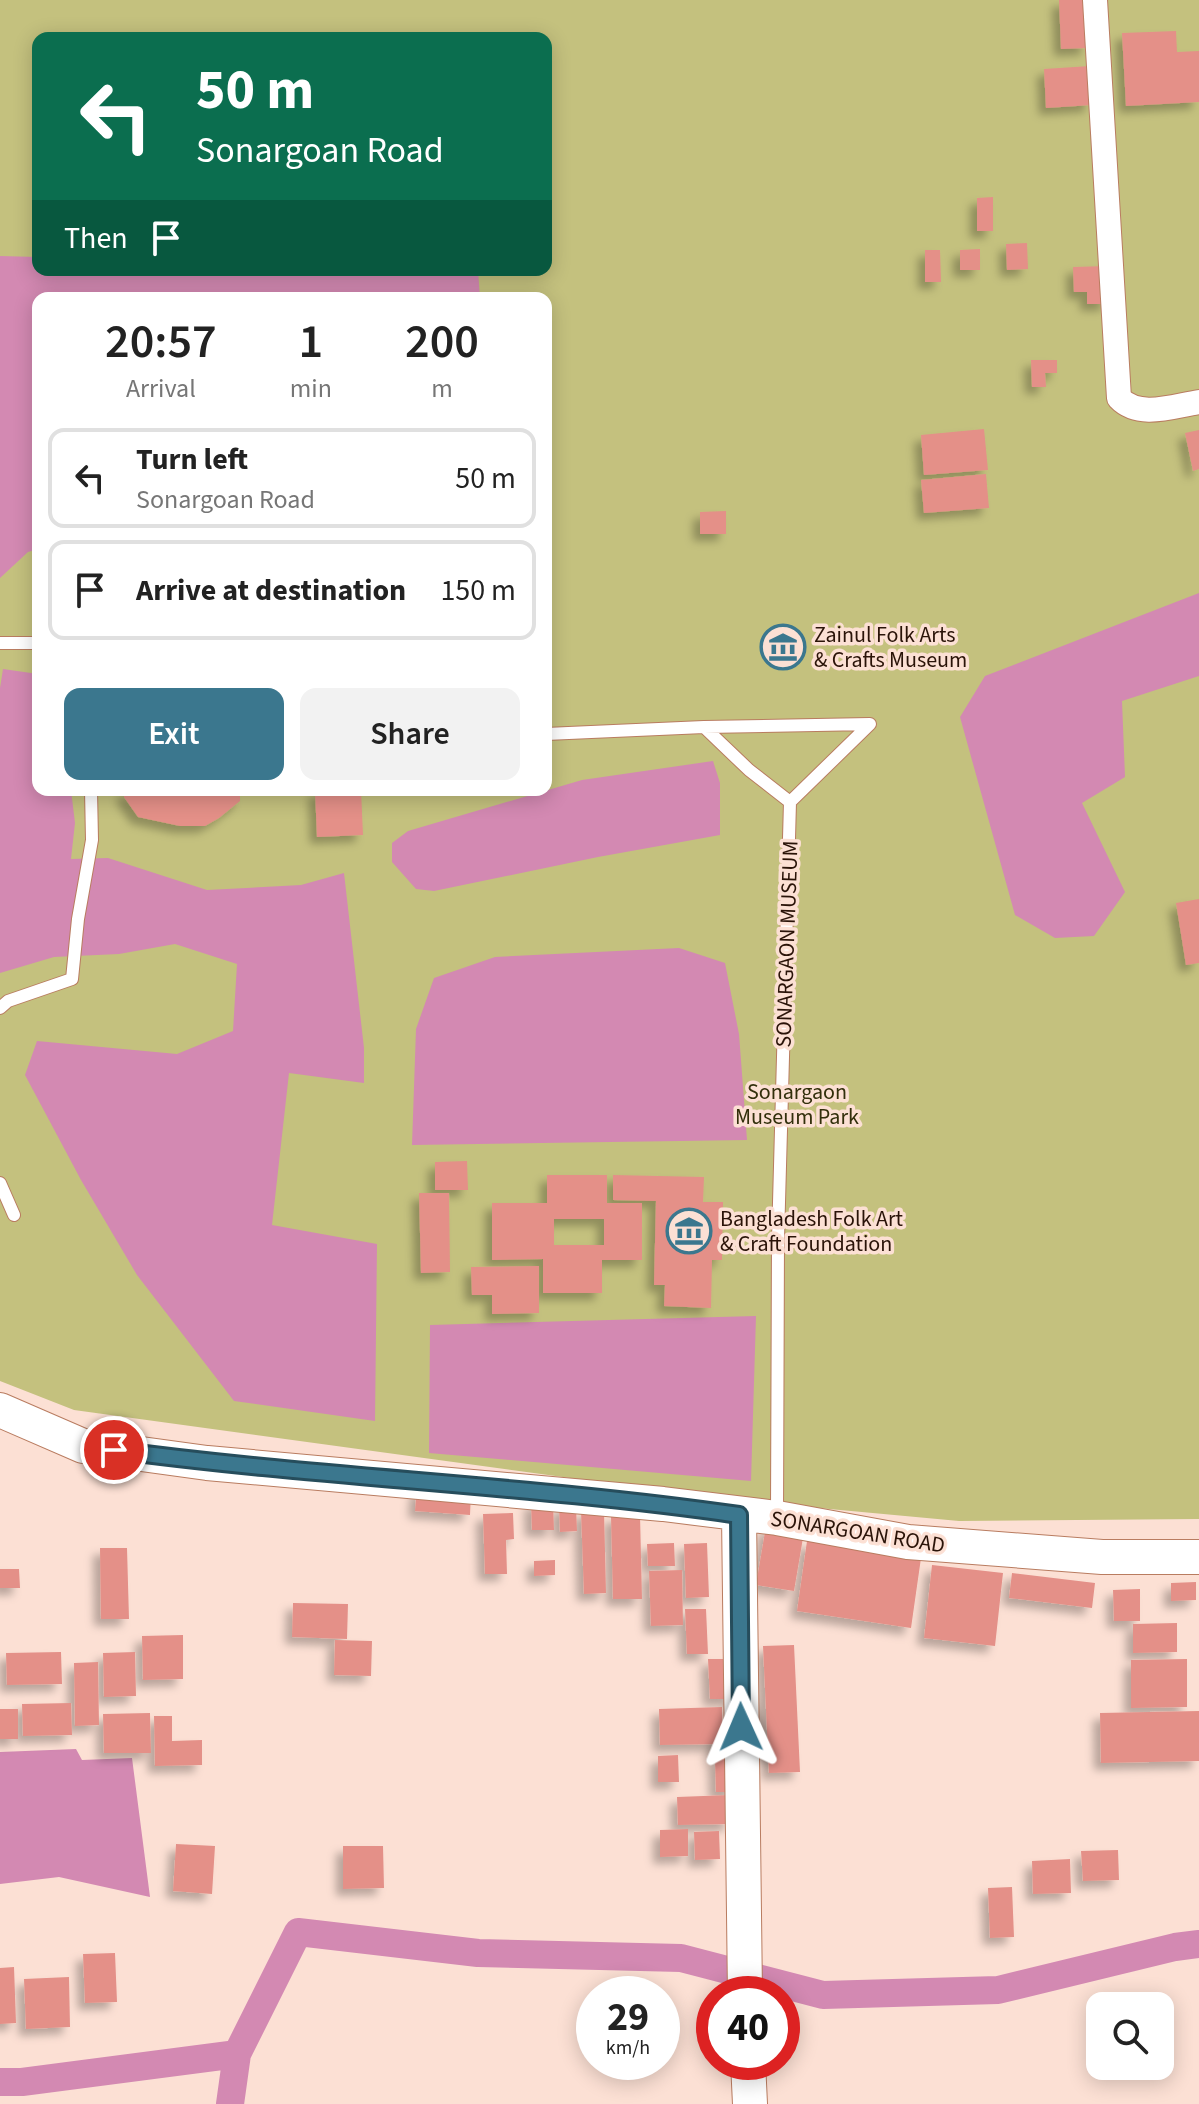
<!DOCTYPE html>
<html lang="en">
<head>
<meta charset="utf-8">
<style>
	:root { --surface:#fff; --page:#f2f2f2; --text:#222; --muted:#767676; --line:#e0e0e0; --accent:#3b778e }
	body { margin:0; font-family:"Source Sans 3",sans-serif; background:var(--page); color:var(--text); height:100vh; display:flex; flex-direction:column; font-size:30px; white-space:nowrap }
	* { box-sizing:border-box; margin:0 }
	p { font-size:26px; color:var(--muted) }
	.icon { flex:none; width:44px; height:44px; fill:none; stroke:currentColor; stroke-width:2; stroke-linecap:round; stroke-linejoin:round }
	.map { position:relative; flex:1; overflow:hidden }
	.sheet { position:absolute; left:32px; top:292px; width:520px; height:504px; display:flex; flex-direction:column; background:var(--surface); border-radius:16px; box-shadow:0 4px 20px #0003 }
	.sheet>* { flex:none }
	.guide { position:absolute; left:32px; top:32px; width:520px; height:244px; border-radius:16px; box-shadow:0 4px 20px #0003; background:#0b6e4f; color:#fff; overflow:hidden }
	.buttons { position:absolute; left:1086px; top:1992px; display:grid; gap:16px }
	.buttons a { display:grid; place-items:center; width:88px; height:88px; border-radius:16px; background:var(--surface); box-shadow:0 4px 20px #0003; font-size:40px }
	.speed { position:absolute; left:576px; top:1976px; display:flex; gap:16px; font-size:40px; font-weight:700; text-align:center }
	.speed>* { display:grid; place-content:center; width:104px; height:104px; border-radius:50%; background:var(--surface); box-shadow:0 4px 20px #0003; line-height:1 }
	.speed small { font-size:20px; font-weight:400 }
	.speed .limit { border:12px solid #d22; background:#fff; color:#111 }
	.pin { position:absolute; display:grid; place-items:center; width:68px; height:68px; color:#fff; margin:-34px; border:4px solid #fff; border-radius:50%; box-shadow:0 2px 8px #0007 }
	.me { position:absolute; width:88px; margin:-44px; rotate:359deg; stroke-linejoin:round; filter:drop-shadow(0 0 6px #0008) }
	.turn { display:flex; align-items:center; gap:28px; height:168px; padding:0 32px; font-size:36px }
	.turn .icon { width:104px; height:104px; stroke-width:2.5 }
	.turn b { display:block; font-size:56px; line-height:68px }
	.then { display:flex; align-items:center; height:76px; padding:0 32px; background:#0003; gap:16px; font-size:30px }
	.eta { display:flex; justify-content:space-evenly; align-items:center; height:136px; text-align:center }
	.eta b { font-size:48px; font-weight:600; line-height:56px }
	.button { display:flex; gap:16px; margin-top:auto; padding:16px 32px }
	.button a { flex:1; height:92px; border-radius:16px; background:var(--accent); color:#fff; font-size:32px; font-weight:600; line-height:92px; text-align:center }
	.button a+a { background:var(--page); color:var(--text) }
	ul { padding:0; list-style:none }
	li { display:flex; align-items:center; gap:24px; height:100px; margin:0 16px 12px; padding:0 16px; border:4px solid var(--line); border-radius:16px }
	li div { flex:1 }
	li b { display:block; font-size:30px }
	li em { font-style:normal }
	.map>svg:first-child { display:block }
	.green { fill:#c4c17e; fill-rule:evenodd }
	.water { fill:#d389b2 }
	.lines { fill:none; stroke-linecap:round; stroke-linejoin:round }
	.canal { stroke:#d389b2; stroke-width:28 }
	.building { fill:#e49088; fill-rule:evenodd; filter:url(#shadow) }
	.lane-casing { stroke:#b97c60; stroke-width:14 }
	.street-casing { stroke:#b97c60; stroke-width:26 }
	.secondary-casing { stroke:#b97c60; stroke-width:36 }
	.lane { stroke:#fff; stroke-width:12 }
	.street { stroke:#fff; stroke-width:24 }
	.secondary { stroke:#fff; stroke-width:34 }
	.route-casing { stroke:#264d5c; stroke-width:20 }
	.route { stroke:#3b778e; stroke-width:14 }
	.labels { text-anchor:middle; stroke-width:7; stroke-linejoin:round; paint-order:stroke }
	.poi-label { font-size:22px; fill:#2a1308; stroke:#fce0d4; text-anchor:start }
	.street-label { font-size:22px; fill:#2a1308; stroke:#fce0d4 }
	.park-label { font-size:22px; fill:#322f0b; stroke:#fce0d4 }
</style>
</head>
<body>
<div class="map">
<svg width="1199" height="2104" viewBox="0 0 1199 2104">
	<defs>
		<filter id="shadow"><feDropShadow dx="-7" dy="7" stdDeviation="4" flood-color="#0004"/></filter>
	</defs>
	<rect width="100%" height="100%" fill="#fce0d4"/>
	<path class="green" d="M 0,0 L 1199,0 L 1199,1519 L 959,1521 L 731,1500 L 74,1410 L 0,1381 ZM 38,38 L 546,38 L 546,270 L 38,270 ZM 38,298 L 546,298 L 546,790 L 38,790 Z"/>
	<path class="water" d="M 0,256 L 38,257 L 38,270 L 478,270 L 480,298 L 38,298 L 38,549 L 28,552 L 0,578 Z
		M 1199,593 L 1199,676 L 1122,701 L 1125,777 L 1082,803 L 1125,892 L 1094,936 L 1055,938 L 1015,915 L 960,717 L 985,676 Z
		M 3,669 L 38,674 L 38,790 L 71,790 L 75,823 L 71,859 L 108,858 L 207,890 L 301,885 L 344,873 L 364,1048 L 364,1083 L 289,1073 L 272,1225 L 377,1244 L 375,1421 L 234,1401 L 137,1275 L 81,1180 L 25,1075 L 37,1041 L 177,1054 L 233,1031 L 237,964 L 175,944 L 119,954 L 54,957 L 0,973 L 0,688 Z
		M 713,761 L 720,783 L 720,835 L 598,857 L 434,891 L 416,889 L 392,862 L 392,843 L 408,831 L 582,780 Z
		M 679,948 L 725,963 L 739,1034 L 747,1140 L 412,1145 L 416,1029 L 434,978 L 495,957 Z
		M 756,1316 L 751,1481 L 429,1453 L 430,1325 Z
		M 76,1749 L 82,1760 L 132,1758 L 150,1897 L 59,1877 L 0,1884 L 0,1752 Z"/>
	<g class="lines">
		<path class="canal" d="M 0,2082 L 22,2082 L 237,2054 L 298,1932 L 478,1953 L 681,1958 L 823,1995 L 998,1990 L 1175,1947 L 1199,1944
			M 230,2104 L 237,2054"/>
	</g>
	<path class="building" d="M 1059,0 L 1085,0 L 1088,48 L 1061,49 Z
		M 1176,31 L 1177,52 L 1199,51 L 1199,102 L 1126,106 L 1122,33 Z
		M 1090,66 L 1092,105 L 1046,108 L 1044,69 Z
		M 993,197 L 993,231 L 977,231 L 977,198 Z
		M 1027,243 L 1028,269 L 1007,270 L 1006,244 Z
		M 980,249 L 980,270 L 960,270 L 960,250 Z
		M 925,250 L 940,250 L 941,282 L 925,282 Z
		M 1107,266 L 1108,304 L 1087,304 L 1087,292 L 1074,292 L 1073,267 Z
		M 1031,360 L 1057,360 L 1057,373 L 1045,373 L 1046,387 L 1032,387 Z
		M 984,429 L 988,470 L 924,475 L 921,435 Z
		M 1199,430 L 1199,469 L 1193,471 L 1185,433 Z
		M 986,474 L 989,508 L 924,513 L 921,480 Z
		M 726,511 L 726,534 L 700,534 L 700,512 Z
		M 124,790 L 240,790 L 240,801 L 219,818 L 205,826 L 180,826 L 138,817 L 124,797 Z
		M 315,790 L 361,790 L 363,835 L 317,837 Z
		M 1199,899 L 1199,963 L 1186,965 L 1176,903 Z
		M 467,1161 L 468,1190 L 435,1190 L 435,1162 Z
		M 547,1175 L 607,1175 L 607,1203 L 642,1203 L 642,1260 L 602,1260 L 602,1293 L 543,1293 L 543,1259 L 492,1260 L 492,1203 L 547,1203 ZM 554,1219 L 604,1219 L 604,1245 L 554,1245 Z
		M 613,1175 L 704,1177 L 703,1202 L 723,1202 L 722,1260 L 712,1260 L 711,1308 L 664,1306 L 665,1285 L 654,1285 L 656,1201 L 613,1200 Z
		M 419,1193 L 449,1193 L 450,1272 L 421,1273 Z
		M 539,1266 L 539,1313 L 492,1314 L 492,1295 L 472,1295 L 471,1267 Z
		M 417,1488 L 471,1492 L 470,1515 L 415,1511 Z
		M 553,1501 L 554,1530 L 532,1530 L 531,1502 Z
		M 576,1505 L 577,1531 L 560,1532 L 559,1506 Z
		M 604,1510 L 606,1593 L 584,1594 L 581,1511 Z
		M 513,1513 L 514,1539 L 506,1540 L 507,1574 L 485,1574 L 483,1514 Z
		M 640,1515 L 642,1599 L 613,1599 L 611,1516 Z
		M 766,1526 L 804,1532 L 794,1591 L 756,1585 Z
		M 807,1541 L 921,1558 L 911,1628 L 797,1611 Z
		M 674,1543 L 675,1566 L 648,1566 L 647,1544 Z
		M 707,1543 L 709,1597 L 686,1598 L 684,1544 Z
		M 100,1548 L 127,1548 L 129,1619 L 101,1619 Z
		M 555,1560 L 555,1575 L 534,1576 L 534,1561 Z
		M 932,1565 L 1003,1573 L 995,1646 L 924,1638 Z
		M 0,1569 L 19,1569 L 20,1588 L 0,1588 Z
		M 682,1570 L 683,1625 L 651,1626 L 649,1571 Z
		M 1012,1573 L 1095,1583 L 1092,1608 L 1009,1598 Z
		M 1196,1582 L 1196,1600 L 1171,1601 L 1171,1583 Z
		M 1140,1589 L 1140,1621 L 1114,1621 L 1113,1590 Z
		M 293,1603 L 348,1604 L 347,1639 L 292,1637 Z
		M 685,1609 L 706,1609 L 708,1654 L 687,1654 Z
		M 1177,1623 L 1177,1652 L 1133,1653 L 1133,1624 Z
		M 183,1635 L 183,1679 L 143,1680 L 142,1636 Z
		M 335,1640 L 372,1641 L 371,1676 L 334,1675 Z
		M 794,1645 L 800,1772 L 769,1773 L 763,1646 Z
		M 61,1652 L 62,1684 L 7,1685 L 6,1653 Z
		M 135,1652 L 136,1696 L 104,1697 L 103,1653 Z
		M 708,1659 L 732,1659 L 734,1699 L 710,1699 Z
		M 1187,1659 L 1187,1707 L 1131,1708 L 1131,1660 Z
		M 98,1662 L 99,1725 L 75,1726 L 74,1663 Z
		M 71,1703 L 72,1735 L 23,1736 L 22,1704 Z
		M 722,1707 L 723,1744 L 660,1745 L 659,1709 Z
		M 0,1709 L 18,1709 L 18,1739 L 0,1739 Z
		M 1199,1711 L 1199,1761 L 1101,1763 L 1100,1713 Z
		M 150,1713 L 151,1753 L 104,1753 L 103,1714 Z
		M 154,1716 L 172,1716 L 172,1741 L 202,1740 L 202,1765 L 155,1766 Z
		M 678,1755 L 679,1782 L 658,1782 L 658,1756 Z
		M 735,1758 L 737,1792 L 716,1792 L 715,1759 Z
		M 730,1795 L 731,1824 L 678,1825 L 677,1797 Z
		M 688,1829 L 688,1856 L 660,1857 L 660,1830 Z
		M 719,1831 L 720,1859 L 695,1860 L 694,1832 Z
		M 176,1844 L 215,1846 L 212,1894 L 173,1891 Z
		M 343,1846 L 383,1846 L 384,1888 L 343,1889 Z
		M 1118,1850 L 1119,1880 L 1083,1881 L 1081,1851 Z
		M 1070,1859 L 1071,1893 L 1033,1894 L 1032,1861 Z
		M 1012,1887 L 1014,1937 L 990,1938 L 988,1888 Z
		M 115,1953 L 117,2002 L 85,2003 L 83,1954 Z
		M 14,1967 L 16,2023 L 0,2024 L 0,1968 Z
		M 69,1977 L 70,2027 L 26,2029 L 24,1979 Z"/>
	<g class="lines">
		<g class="lane-casing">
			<path id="lane" d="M 0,643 L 38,643
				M 546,734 L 704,727
				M 0,1008 L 8,1001 L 72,979 L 78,919 L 92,840 L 91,790
				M 0,1183 L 14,1215
				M 777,1514 L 778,1239 L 790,802 L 749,770 L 704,727 L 870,724 L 790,802"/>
		</g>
		<g class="street-casing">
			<path id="street" d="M 1095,0 L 1119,398 C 1139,419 1173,406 1199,402"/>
		</g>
		<g class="secondary-casing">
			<path id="secondary" d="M 0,1410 L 83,1446 L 207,1463 L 663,1504 L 777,1518 L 908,1542 L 1102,1557 L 1199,1557
				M 739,1515 L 745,1994
				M 748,2062 L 750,2104"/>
		</g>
		<use href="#lane" class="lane"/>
		<use href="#street" class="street"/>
		<use href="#secondary" class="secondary"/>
	</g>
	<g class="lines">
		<g class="route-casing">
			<path id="route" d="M 114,1450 C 322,1478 531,1485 739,1515 L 741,1727"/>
		</g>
		<use href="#route" class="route"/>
	</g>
	<defs>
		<g id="museum-ring" transform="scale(2.3)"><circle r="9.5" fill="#fce0d4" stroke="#3b778e" stroke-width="1.5"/><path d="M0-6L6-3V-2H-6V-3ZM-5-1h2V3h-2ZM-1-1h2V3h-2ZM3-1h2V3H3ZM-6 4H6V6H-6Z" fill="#3b778e"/></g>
	</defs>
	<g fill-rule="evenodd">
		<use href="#museum-ring" x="783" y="647"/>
		<use href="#museum-ring" x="689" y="1231"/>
	</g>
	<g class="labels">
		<g class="poi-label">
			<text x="814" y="642">Zainul Folk Arts<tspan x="814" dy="25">&amp; Crafts Museum</tspan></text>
			<text x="720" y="1226">Bangladesh Folk Art<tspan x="720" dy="25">&amp; Craft Foundation</tspan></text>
		</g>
		<g class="street-label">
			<text transform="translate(786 944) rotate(-88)" y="8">SONARGAON MUSEUM</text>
			<text transform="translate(858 1531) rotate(9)" y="8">SONARGOAN ROAD</text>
		</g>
		<g class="park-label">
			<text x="797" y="1099">Sonargaon<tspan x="797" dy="25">Museum Park</tspan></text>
		</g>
	</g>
</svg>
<div class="buttons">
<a><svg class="icon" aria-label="search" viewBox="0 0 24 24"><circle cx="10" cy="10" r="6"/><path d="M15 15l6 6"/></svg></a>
</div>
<div class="speed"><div>29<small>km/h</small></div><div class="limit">40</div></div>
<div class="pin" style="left:114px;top:1450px;background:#d93025"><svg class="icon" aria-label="arrive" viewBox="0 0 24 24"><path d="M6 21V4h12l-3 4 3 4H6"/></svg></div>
<svg class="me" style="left:741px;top:1727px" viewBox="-20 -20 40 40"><path d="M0-17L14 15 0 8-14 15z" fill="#3b778e" stroke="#fff" stroke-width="4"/></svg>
<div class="guide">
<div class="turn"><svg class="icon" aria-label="left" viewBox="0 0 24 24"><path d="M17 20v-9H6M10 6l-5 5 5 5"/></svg><div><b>50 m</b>Sonargoan Road</div></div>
<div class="then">Then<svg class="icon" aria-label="arrive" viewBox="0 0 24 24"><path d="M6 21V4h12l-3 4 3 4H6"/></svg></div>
</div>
<section class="sheet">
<div class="eta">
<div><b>20:57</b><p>Arrival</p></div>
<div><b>1</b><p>min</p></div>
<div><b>200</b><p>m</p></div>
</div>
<ul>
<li><svg class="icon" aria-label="left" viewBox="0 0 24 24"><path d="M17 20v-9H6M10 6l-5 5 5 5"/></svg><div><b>Turn left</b><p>Sonargoan Road</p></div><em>50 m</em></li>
<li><svg class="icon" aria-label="arrive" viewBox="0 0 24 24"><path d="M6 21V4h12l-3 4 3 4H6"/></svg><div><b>Arrive at destination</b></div><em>150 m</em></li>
</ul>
<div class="button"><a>Exit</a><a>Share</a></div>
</section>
</div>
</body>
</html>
